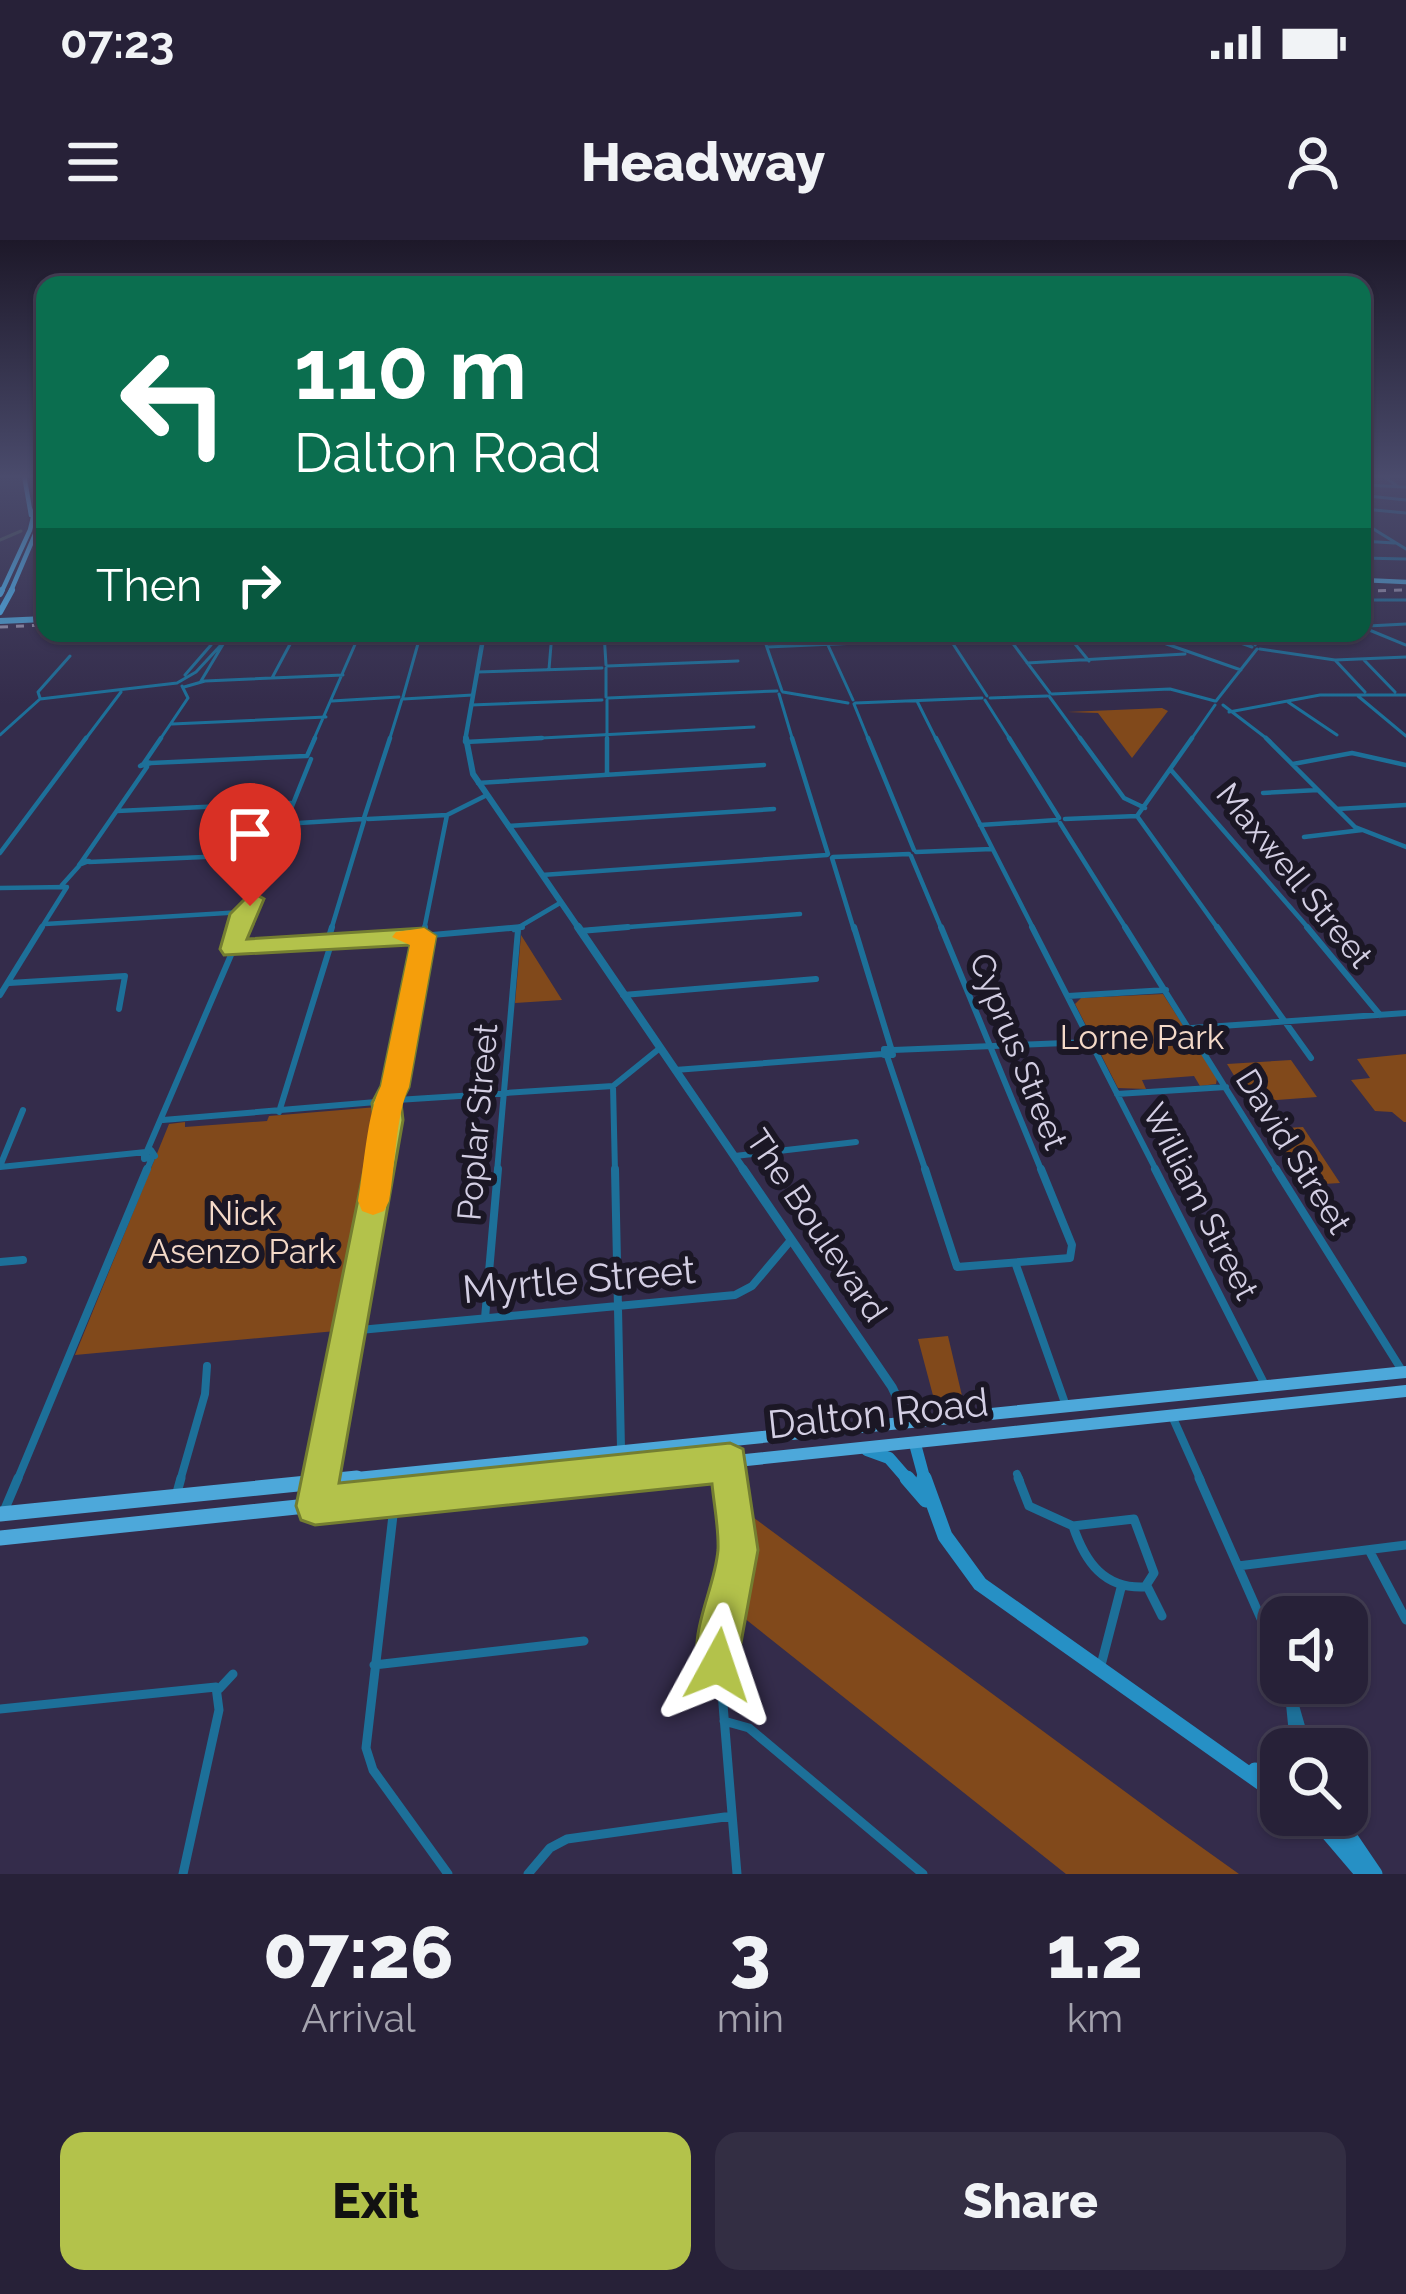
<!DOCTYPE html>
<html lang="en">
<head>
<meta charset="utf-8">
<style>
	:root { --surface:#272138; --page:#332e43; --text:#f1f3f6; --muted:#a4a3ae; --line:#433e53; --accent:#b3c24b }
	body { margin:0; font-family:Raleway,sans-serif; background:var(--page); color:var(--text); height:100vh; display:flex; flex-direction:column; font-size:45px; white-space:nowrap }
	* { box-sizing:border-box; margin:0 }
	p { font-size:39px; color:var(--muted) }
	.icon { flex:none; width:66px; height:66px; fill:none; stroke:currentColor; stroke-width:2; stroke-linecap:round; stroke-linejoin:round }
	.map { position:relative; height:1634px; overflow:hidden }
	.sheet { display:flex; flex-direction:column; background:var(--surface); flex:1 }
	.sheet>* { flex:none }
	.hud { position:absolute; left:36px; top:36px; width:1335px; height:366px; border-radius:24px; box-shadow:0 3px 9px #0004,0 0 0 3px var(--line); background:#0b6e4f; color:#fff; overflow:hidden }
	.controls { position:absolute; left:1260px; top:1356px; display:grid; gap:24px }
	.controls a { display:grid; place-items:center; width:108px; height:108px; border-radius:24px; background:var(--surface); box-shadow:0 3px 9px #0004,0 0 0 3px var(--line); font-size:60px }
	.pin { position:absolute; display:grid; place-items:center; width:102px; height:102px; color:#fff; margin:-123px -51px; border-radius:50% 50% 50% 0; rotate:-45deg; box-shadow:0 0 12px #0007 }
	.pin .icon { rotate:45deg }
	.me { position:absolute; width:132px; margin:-66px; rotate:5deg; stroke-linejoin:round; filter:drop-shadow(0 0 9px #0008) }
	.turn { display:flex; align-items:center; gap:42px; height:252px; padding:0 60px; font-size:54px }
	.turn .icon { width:156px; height:156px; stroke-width:2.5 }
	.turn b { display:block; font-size:84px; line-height:102px }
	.then { display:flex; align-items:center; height:114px; padding:0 60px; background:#0003; gap:24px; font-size:45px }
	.eta { display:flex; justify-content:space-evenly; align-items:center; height:204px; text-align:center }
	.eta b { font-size:72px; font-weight:800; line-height:84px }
	.button { display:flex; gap:24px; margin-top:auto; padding:24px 60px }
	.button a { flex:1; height:138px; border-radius:24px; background:var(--accent); color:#111; font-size:48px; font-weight:800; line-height:138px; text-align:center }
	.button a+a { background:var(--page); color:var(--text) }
	.status { display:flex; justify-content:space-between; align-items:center; height:84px; padding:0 60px; background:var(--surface); direction:ltr }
	.status svg { height:33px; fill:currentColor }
	header { display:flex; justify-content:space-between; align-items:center; height:156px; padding:0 60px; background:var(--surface); font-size:54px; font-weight:800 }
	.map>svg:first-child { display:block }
	.green { fill:#81491b }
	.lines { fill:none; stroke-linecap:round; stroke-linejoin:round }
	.stream { stroke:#49585b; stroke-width:3 }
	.minor-far4 { stroke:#1d7099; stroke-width:3 }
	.minor-far3 { stroke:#1d7099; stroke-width:4.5 }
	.minor-far2 { stroke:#1d7099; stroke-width:6 }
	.minor-far1 { stroke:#1d7099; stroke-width:8 }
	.minor { stroke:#1d7099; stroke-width:9 }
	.tertiary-far3 { stroke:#1d7099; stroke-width:4.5 }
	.tertiary-far2 { stroke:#1d7099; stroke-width:6 }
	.tertiary-far1 { stroke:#1d7099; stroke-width:8 }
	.tertiary { stroke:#1d7099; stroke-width:9 }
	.secondary-far1 { stroke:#2690c5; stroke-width:12 }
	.secondary { stroke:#2690c5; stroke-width:15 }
	.primary-far3 { stroke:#4da8da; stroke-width:4.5 }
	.primary-far2 { stroke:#4da8da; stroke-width:6 }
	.primary-far1 { stroke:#4da8da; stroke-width:12 }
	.primary { stroke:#4da8da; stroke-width:15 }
	.motorway-far1 { stroke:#4dbefb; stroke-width:4.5 }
	.motorway { stroke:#4dbefb; stroke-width:6 }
	.rail { stroke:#9d97af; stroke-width:3; stroke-dasharray:8 8; stroke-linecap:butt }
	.route { fill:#b3c24b; stroke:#747e31; stroke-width:3 }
	.slow { fill:#f59e0b }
	.labels { text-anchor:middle; stroke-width:12; stroke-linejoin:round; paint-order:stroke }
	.street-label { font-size:33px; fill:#d3cee3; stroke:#1b1725 }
	.park-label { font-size:33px; fill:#f4d9c8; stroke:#1b1725 }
	.near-street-label { font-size:39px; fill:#d3cee3; stroke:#1b1725 }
</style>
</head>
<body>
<div class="status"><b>07:23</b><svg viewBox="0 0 49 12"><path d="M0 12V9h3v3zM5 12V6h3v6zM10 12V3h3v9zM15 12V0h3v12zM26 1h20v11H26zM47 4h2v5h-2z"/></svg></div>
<header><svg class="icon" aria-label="menu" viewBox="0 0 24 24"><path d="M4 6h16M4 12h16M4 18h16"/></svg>Headway<svg class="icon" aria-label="person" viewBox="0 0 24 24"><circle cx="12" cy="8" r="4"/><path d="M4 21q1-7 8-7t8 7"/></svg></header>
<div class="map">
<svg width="1406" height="1634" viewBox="0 0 1406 1634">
	<rect width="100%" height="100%" fill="#342c4b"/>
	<path class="green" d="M 1162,468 L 1168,471 L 1132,518 L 1098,473 L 1067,472 Z
		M 521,695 L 562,760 L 515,763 Z
		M 1163,754 L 1217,838 L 1216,844 L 1200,846 L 1194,836 L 1142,840 L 1146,849 L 1118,848 L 1075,764 L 1081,758 Z
		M 1406,814 L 1406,882 L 1404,882 L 1392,872 L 1375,871 L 1351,840 L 1370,838 L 1357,819 Z
		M 1291,820 L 1317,857 L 1250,862 L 1227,824 Z
		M 377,867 L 336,1091 L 75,1115 L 169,884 L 185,882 L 185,887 L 267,881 L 269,876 Z
		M 1303,887 L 1340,943 L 1306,945 L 1270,889 Z
		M 948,1096 L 963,1160 L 935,1163 L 918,1099 Z
		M 750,1275 L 1169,1584 L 1239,1634 L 1066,1634 L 734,1370 L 756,1306 Z"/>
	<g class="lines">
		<path class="stream" d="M 0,300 L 21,291"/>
		<path class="minor-far4" d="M 1383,235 L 1398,247
			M 1362,245 L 1406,247
			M 1368,256 L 1406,260
			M 1364,269 L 1406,273
			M 1362,282 L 1406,309
			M 1362,301 L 1394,303
			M 1362,318 L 1406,319
			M 1362,360 L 1406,360
			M 1368,386 L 1406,384
			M 1362,387 L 1406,405
			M 604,393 L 606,425
			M 762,393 L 782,451
			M 1005,393 L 1050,453
			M 1066,393 L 1089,421
			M 1135,393 L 1241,430
			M 1213,393 L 1252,407
			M 552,400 L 712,393
			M 764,400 L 946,393 L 987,456
			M 827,403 L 853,460
			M 1255,405 L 1266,393
			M 767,407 L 949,399
			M 1260,409 L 1335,420 L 1406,417
			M 1335,420 L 1365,452
			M 1364,420 L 1395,452
			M 1027,423 L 1185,414
			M 607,426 L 738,421
			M 606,428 L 606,457
			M 549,429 L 552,393
			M 477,432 L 602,428
			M 185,435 L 211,405
			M 272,438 L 296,393
			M 201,441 L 225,401
			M 184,447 L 205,441 L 343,435
			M 783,452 L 848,463
			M 779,454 L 793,501
			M 1052,454 L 1170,449 L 1215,461
			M 1049,456 L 1082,501
			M 1358,456 L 1406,496
			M 403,457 L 421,393
			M 40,458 L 38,452 L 70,416
			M 608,458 L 777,451
			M 990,458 L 1047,456
			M 403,459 L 473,455
			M 607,460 L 607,501
			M 985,460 L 1011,501
			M 332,461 L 399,457
			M 917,461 L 937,501
			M 1216,461 L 1257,409
			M 1288,462 L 1337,495
			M 855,463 L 982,458
			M 854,464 L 869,501
			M 471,465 L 602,460
			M 1223,465 L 1270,501
			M 1229,472 L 1320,455 L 1406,455
			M 172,484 L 326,477
			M 0,495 L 40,459 L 177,443 L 196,432 L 232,393
			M 84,501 L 121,452
			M 159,501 L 188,458 L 182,446
			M 313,501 L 360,393
			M 389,501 L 402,459
			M 484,501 L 754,487
			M 1190,501 L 1215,465"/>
		<path class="minor-far3" d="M 607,498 L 607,534
			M 792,498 L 828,614
			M 868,498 L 914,610
			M 936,498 L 1034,690
			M 1009,498 L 1059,578
			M 1080,498 L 1124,558 L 1145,568
			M 1266,498 L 1355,587 L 1406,607
			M 465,502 L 542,498
			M 307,516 L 315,498
			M 146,522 L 151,523 L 140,526 Z
			M 144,523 L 161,498
			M 151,523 L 306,516
			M 1293,524 L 1352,513 L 1406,525
			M 1171,530 L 1310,690
			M 478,543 L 764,525
			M 1263,553 L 1318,550
			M 1337,569 L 1406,565
			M 117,571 L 291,563
			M 1137,576 L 1219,690
			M 1137,576 L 1192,498
			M 364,578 L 390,498
			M 368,579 L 447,575 L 487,555
			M 1065,579 L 1137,576
			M 1060,583 L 1127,690
			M 283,584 L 363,579
			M 980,585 L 1057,580
			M 508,586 L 774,569
			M 1304,597 L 1362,590
			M 916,612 L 992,609
			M 0,613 L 86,498
			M 911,616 L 942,690
			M 833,617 L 909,614
			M 832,618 L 854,690
			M 82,621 L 147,527
			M 82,621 L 89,621 L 79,625 Z
			M 89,622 L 271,614
			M 542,635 L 827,615
			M 62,645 L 79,626
			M 0,648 L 67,647 L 40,690
			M 250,671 L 311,519
			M 45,684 L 243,672
			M 241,690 L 248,675
			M 331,690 L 364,581
			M 424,690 L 447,575
			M 514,690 L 560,663
			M 589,690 L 800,674"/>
		<path class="minor-far2" d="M 854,687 L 891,808
			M 941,687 L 1042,932
			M 1032,687 L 1157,932
			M 1125,687 L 1278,932
			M 1217,687 L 1311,818
			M 1307,687 L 1380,775
			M 580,691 L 628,687
			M 328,700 L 332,687
			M 332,704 L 522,687
			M 232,708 L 325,704
			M 9,743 L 125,736 L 119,769
			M 0,755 L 42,687
			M 623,755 L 816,739
			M 1068,756 L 1166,750
			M 1192,788 L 1406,773
			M 884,809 L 892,809 L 893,815 L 884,815 Z
			M 893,810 L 1090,802
			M 887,816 L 926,932
			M 675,830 L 883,814
			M 613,846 L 615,932
			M 1117,854 L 1226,847
			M 390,860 L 425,687
			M 390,860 L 397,860 L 396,865 L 387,866 Z
			M 397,860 L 613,846 L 660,808
			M 279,872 L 331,704
			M 163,880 L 388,861
			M 151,910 L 155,916 L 144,919 L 144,914 Z
			M 147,911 L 243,687
			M 735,916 L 856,902
			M 0,926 L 23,870
			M 0,927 L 146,912
			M 146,932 L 152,918
			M 381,932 L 394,867
			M 497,932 L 518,690"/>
		<path class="minor-far1" d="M 615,929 L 621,1208
			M 925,929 L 957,1027 L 1070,1018 L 1072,1005 L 1041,929
			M 1155,929 L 1266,1147
			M 1276,929 L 1401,1129
			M 0,1022 L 23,1020
			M 1016,1025 L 1065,1163
			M 485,1078 L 498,929
			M 349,1091 L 735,1055 L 752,1046 L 791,1000
			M 1172,1176 L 1201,1241
			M 730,1222 L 732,1241
			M 1017,1234 L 1020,1241
			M 17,1241 L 147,929
			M 180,1241 L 205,1154 L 207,1126
			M 320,1241 L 382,929"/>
		<path class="minor" d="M 731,1238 L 738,1310 L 718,1404 L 737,1634
			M 1018,1238 L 1029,1266 L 1073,1286
			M 1199,1238 L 1281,1424
			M 176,1256 L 181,1238
			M 395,1258 L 366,1508 L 373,1530 L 448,1634
			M 4,1271 L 18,1238
			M 1134,1279 L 1154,1333 L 1145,1347 C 1104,1349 1085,1322 1073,1286 Z
			M 1369,1310 L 1406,1380
			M 1238,1326 L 1406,1305
			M 1147,1346 L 1162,1376
			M 374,1425 L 584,1401
			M 1101,1425 L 1121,1348
			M 1288,1443 L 1307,1509
			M 219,1449 L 233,1434
			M 1290,1459 L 1295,1509
			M 0,1469 L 216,1447 L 219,1470 L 183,1634
			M 724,1481 L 749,1488 L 923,1634
			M 528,1634 L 550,1608 L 567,1599 L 732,1576"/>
		<path class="tertiary-far3" d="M 229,393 L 239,393
			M 465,501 L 484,393"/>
		<path class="tertiary-far2" d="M 466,498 L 473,534 L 580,690"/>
		<path class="tertiary-far1" d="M 578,687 L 745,932"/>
		<path class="tertiary" d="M 743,929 L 892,1147 L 909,1183"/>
		<path class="secondary-far1" d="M 915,1204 L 925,1241
			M 867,1210 L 889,1218 L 909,1241"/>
		<path class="secondary" d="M 907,1238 L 926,1260
			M 924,1238 L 945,1296 L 980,1344 L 1281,1557
			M 1255,1530 L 1281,1538
			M 1297,1575 L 1328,1593 L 1363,1634
			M 1335,1575 L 1375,1634"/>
		<path class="primary-far3" d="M 1362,340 L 1406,342"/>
		<path class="primary-far2" d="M 0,381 L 45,379"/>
		<path class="primary-far1" d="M 327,1241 L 1406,1132
			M 545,1241 L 1406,1151"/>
		<path class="primary" d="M 0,1274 L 357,1238
			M 0,1298 L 574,1238"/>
		<path class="motorway-far1" d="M 24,235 L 31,275
			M 1,353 L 30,290 L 43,235
			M 10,353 L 45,271"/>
		<path class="motorway" d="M 0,354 L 2,350
			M 0,372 L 12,350"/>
		<path class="rail" d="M 1362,351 L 1406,350
			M 0,387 L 45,385"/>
	</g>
	<linearGradient id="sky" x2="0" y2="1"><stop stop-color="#1d1829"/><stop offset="0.51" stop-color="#4a4b6c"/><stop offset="1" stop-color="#4a4b6c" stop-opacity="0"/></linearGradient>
	<rect width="1406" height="464" fill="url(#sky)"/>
	<path class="route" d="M 252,652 L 264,659 L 247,699 L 424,688 L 436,696 L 409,847 L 401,863 L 403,880 L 339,1243 L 730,1203 L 743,1209 L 758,1310 L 734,1441 L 718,1447 L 703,1441 C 684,1396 714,1355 718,1310 C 719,1289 714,1265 712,1244 L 315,1285 L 301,1280 L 296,1266 L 374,880 L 372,863 L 381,846 L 410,705 L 224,715 L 220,709 L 230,674 Z"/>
	<path class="slow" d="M 424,688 L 436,696 L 409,847 C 396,873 395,929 389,961 L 384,971 L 373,975 L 362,971 L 358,961 C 364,928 367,872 381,846 L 410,705 L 392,697 L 396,692 Z"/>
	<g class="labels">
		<g class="street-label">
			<text transform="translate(1295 635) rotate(51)" y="12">Maxwell Street</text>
			<text transform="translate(1019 811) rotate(68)" y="12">Cyprus Street</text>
			<text transform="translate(477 882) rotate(-85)" y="12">Poplar Street</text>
			<text transform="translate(1294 911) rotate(58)" y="12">David Street</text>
			<text transform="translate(1201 961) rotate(63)" y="12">William Street</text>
			<text transform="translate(817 985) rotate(56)" y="12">The Boulevard</text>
		</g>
		<g class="park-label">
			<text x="1142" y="809">Lorne Park</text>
			<text x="242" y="985">Nick<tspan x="242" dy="38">Asenzo Park</tspan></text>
		</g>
		<g class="near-street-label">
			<text transform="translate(579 1039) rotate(-5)" y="14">Myrtle Street</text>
			<text transform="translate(878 1173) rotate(-6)" y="14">Dalton Road</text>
		</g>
	</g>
</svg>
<div class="controls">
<a><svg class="icon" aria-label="sound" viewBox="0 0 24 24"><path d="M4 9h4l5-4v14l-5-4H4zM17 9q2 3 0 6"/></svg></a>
<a><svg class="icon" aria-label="search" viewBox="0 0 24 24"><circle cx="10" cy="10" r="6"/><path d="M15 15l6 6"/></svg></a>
</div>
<div class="pin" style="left:250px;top:666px;background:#d93025"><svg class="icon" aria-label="arrive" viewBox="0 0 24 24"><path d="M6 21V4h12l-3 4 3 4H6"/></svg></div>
<svg class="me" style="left:718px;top:1425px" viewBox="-20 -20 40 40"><path d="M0-17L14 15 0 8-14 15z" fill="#b3c24b" stroke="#fff" stroke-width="4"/></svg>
<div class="hud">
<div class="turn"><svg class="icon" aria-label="left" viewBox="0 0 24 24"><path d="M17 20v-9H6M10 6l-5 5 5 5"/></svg><div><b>110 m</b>Dalton Road</div></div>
<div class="then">Then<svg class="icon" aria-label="right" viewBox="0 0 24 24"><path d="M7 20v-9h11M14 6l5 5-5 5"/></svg></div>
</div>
</div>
<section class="sheet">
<div class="eta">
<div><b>07:26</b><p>Arrival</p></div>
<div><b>3</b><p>min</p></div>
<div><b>1.2</b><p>km</p></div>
</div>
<div class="button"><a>Exit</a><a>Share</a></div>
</section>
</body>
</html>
